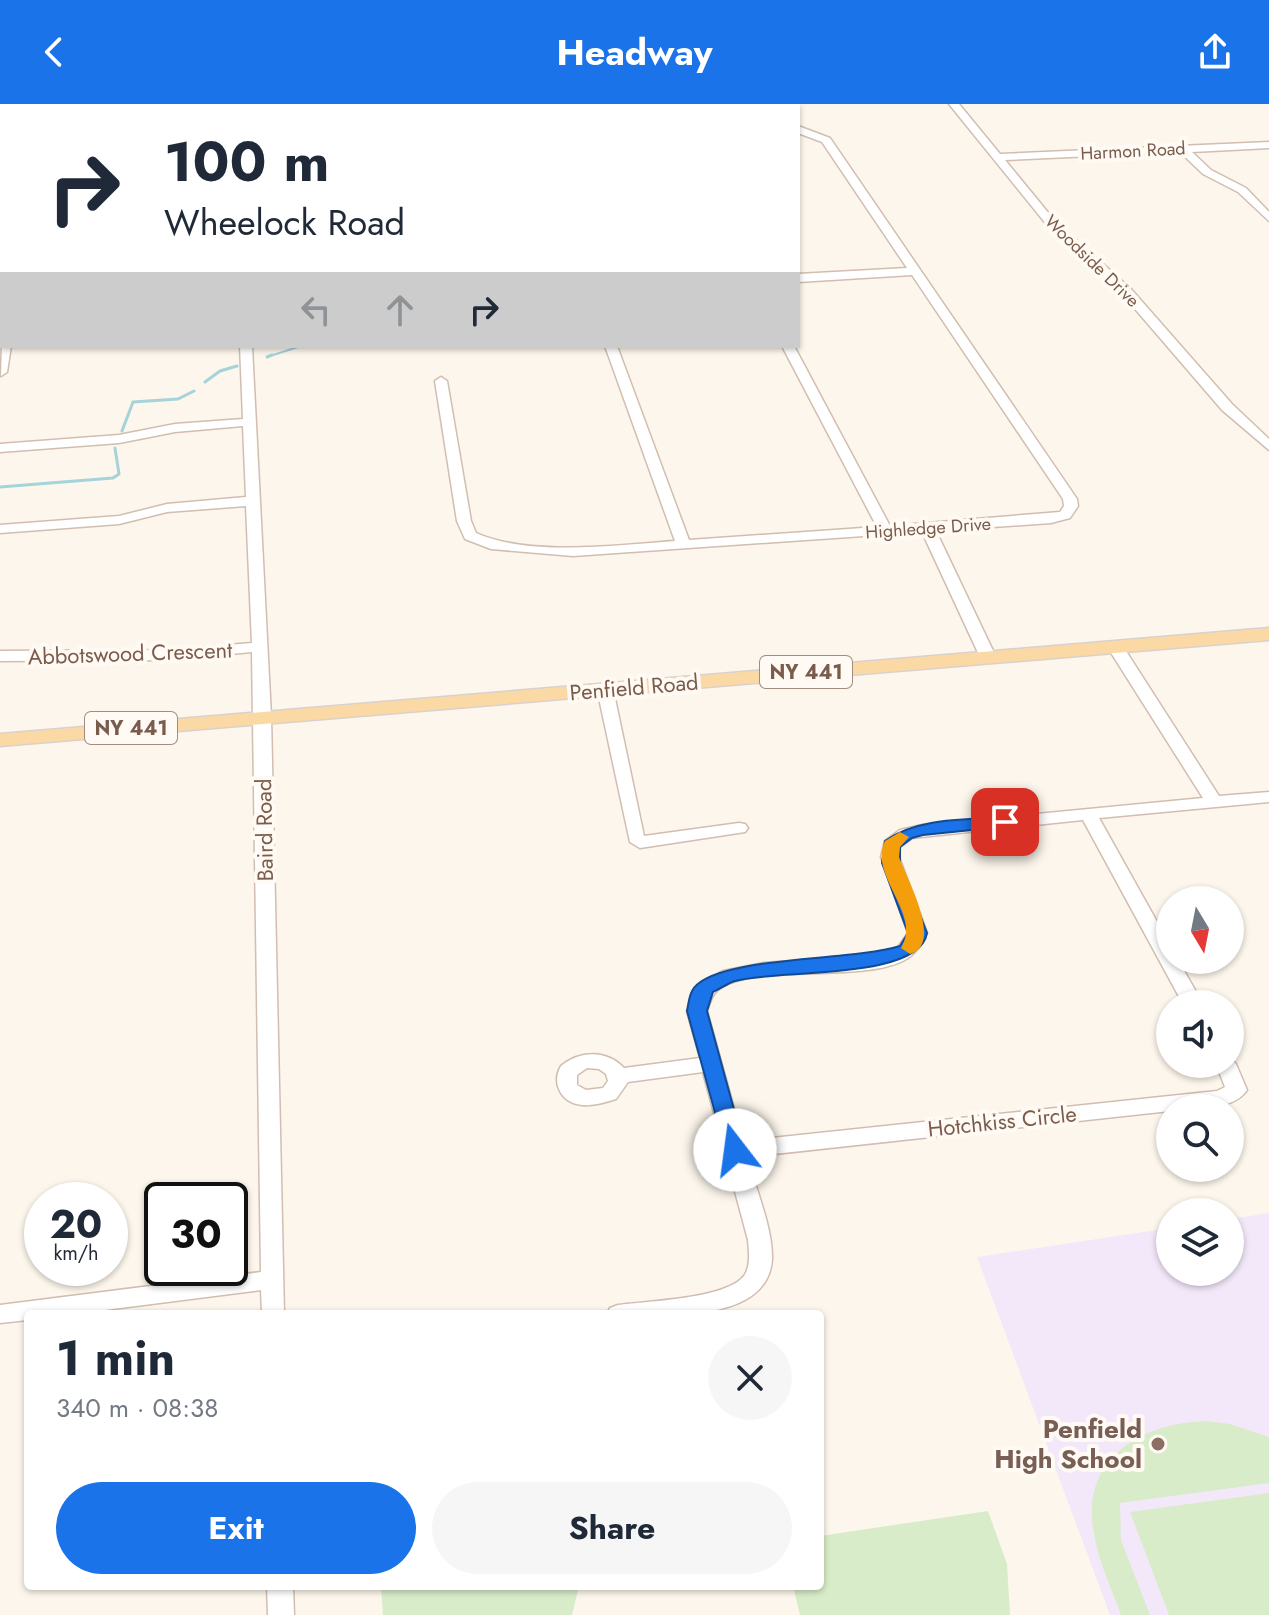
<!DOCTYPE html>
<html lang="en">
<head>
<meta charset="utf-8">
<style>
	:root { --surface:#fff; --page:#f6f6f7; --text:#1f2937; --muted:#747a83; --accent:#1a73e8 }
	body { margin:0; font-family:Jost,sans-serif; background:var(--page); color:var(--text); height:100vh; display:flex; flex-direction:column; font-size:30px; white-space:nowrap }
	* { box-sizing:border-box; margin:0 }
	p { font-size:26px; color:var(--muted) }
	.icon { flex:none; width:44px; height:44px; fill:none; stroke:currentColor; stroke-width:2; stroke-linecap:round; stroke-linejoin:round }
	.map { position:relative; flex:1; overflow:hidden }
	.sheet { position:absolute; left:24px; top:1206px; width:800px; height:280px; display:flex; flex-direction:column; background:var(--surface); border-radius:8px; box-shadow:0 2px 6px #0004 }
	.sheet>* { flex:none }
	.banner { position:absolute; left:0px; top:0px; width:800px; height:244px; box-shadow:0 2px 6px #0004; background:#fff; color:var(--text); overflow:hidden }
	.needle { width:52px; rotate:170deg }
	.tools { position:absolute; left:1156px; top:782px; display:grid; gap:16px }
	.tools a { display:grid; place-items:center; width:88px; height:88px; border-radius:50%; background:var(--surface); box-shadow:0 2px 6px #0004; font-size:40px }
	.speed { position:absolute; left:24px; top:1078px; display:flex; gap:16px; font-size:40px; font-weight:700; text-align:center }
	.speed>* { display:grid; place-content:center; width:104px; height:104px; border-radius:50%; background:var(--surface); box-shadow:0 2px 6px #0004; line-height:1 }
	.speed small { font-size:20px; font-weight:400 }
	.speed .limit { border:4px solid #111; border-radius:12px; background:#fff; color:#111 }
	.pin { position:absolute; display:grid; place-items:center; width:68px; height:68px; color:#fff; margin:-34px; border-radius:16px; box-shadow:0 4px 12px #0006 }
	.me { position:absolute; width:88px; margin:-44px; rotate:345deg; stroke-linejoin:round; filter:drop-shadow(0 0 6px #0008) }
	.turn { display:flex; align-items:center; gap:28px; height:168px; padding:0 32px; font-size:36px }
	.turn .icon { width:104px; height:104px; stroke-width:2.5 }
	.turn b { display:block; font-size:56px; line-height:68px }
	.lanes { display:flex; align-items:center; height:76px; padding:0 32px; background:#0003; justify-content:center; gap:40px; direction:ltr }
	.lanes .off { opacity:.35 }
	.round { display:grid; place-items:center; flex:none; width:84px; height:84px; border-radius:42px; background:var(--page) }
	.overview { display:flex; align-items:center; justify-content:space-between; height:136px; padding:0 32px }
	h1 { font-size:48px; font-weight:700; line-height:60px }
	.primary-button { display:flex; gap:16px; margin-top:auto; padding:16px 32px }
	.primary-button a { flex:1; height:92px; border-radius:48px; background:var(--accent); color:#fff; font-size:32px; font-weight:700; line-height:92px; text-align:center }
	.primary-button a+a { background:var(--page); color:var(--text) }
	header { display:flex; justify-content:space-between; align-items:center; height:104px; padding:0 32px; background:var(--accent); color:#fff; font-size:36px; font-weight:700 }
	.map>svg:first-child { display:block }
	.education { fill:#f3e8fa }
	.green { fill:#d8ecc9 }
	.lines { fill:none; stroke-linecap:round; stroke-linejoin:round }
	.stream-far1 { stroke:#a5d3da; stroke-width:2 }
	.stream { stroke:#a5d3da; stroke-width:3 }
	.minor-casing { stroke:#d1beb0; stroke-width:3 }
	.major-casing { stroke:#dad1cd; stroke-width:3 }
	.minor { fill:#fff; fill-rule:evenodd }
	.major { fill:#fbd9a5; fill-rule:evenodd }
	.route { fill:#1a73e8; stroke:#114b97; stroke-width:2 }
	.slow { fill:#f59e0b }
	.education-dot { fill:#8d6e63; stroke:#fffaf3; stroke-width:3 }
	.labels { text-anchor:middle; stroke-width:8; stroke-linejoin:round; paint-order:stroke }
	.far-street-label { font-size:18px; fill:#7a5c4d; stroke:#fffaf3 }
	.shield { fill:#fffaf3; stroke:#a28b7f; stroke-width:2 }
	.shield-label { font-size:20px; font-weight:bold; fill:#7a5c4d }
	.street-label { font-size:22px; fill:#7a5c4d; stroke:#fffaf3 }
	.near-education-label { font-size:26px; font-weight:bold; fill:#785e54; stroke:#fffaf3; text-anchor:end }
</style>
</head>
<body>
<header><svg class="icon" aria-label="back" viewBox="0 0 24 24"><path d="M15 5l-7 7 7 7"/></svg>Headway<svg class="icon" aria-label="share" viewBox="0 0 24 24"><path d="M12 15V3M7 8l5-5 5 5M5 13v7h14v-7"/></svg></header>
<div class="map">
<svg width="1269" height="1511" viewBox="0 0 1269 1511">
	<rect width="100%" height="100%" fill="#fdf6ec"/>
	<path class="education" d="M 1269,1109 L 1269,1511 L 1110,1511 L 977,1153 L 1170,1124 L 1170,1168 L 1230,1168 L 1230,1115 Z"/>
	<path class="green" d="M 6,0 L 585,0 L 586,2 L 6,2 Z
		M 1207,1317 L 1230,1320 L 1269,1333 L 1269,1379 L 1120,1399 L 1121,1436 L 1150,1511 L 1121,1511 C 1112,1486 1100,1461 1095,1435 C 1077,1357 1138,1319 1207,1317 Z
		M 1269,1389 L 1269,1511 L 1169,1511 L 1130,1408 Z
		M 988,1407 L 1007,1460 L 1010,1511 L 800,1511 L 793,1482 L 820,1482 L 820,1432 Z
		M 381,1482 L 579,1482 L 572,1511 L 383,1511 Z"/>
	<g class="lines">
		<path class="stream-far1" d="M 685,2 L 717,0
			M 267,253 L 301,242"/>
		<path class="stream" d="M 267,253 L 272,251
			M 205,278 L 220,267 L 237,262
			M 122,327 L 133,298 L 178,295 L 194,287
			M 0,383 L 113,374 L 119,370 L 115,344"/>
		<g class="minor-casing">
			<path id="minor" d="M 949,0 L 959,0 L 1000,50 L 1269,38 L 1269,44 L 1192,48 L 1211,66 L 1246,84 L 1269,108 L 1269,117 L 1238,88 L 1203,70 L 1180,48 L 1005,56 L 1055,117 L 1131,185 L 1232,300 L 1269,335 L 1269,346 L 1222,306 L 1123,191 L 1047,121 Z
				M 0,15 L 2,15 L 2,23 L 0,23 Z
				M 798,22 L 830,34 L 1077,395 L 1078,402 L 1070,414 L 1051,419 L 936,427 L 996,553 L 994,556 L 988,558 L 980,553 L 922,428 L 573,452 L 491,445 L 465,435 L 457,417 L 435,277 L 441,273 L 447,277 L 471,417 L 476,429 C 531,453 616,441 675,437 L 605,242 L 617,242 L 689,436 L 877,423 L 782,242 L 794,242 L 890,422 L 1060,408 L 1064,402 L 1063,395 L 912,171 L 798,178 L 798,170 L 907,164 L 822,38 L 798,29 Z
				M 0,162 L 2,162 L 2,168 L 0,168 Z
				M 2,239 L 2,242 L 11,242 L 7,268 L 1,272 Z
				M 240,242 L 252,242 L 271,612 L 284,1210 L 262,1210 L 261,1186 L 73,1210 L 28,1210 L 28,1216 L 0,1219 L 0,1201 L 261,1168 L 252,548 L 166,556 L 0,557 L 0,547 L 166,546 L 252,539 L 246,402 L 167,408 L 119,420 L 0,429 L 0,421 L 119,412 L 167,400 L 246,393 L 243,322 L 175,328 L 119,339 L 0,348 L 0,340 L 119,331 L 175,320 L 243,315 Z
				M 1116,539 L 1124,544 L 1219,692 L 1269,688 L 1269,698 L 1099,714 L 1170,841 L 1170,856 L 1178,856 L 1203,900 L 1183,900 L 1083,716 L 912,734 L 900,743 L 899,753 L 927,829 C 923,836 919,844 913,850 C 878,884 742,854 714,890 C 711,894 709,902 707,907 L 743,1037 L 1217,987 L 1225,983 L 1216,960 L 1230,960 L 1230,954 L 1236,960 L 1247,986 C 1232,1008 1193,1004 1170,1004 L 1170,1007 L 747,1053 C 755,1082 773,1125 772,1155 C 768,1223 653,1210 607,1210 L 610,1204 L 618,1201 C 647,1197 726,1195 744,1172 C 751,1162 749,1148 748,1136 L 703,968 L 628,978 L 616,995 C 607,998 593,1002 582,1001 C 561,999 551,979 561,962 C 580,946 607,946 624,964 L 700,954 L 687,907 L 699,880 L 723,867 L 764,859 L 876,851 L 898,843 L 908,829 L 881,753 L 885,737 L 900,726 L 922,721 L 1203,694 L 1108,544 ZM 587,964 L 599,965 L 606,970 L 608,977 L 603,984 L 586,986 L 577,981 L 577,971 Z
				M 605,580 L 613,585 L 644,732 L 739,719 L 745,720 L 748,724 L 745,728 L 640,744 L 630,738 L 597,585 Z
				M 267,1482 L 293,1482 L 294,1511 L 268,1511 Z"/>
		</g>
		<g class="major-casing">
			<path id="major" d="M 1269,524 L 1269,536 L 0,642 L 0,630 Z"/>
		</g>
		<use href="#minor" class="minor"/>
		<use href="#major" class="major"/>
	</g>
	<path class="route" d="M 1005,713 L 1011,714 L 1014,718 L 1011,722 L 923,731 L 912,734 L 900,743 L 900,759 L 927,829 C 919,877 775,865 735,877 C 728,879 720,885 713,888 L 707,907 L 745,1046 L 742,1052 L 727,1052 L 687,907 C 689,896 690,885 699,879 C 734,852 850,857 900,842 L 908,829 L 882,759 L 885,737 C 918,713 966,716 1005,713 Z"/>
	<path class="slow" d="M 900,728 L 909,733 L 900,743 L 899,753 C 907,775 944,841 910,850 L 901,844 C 923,810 868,772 885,737 Z"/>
	<circle class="education-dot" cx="1158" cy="1340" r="8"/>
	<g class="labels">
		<g class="far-street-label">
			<text transform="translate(1133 47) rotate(-3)" y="6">Harmon Road</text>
			<text transform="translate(1092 157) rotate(44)" y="6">Woodside Drive</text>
			<text transform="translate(928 424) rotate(-4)" y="6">Highledge Drive</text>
		</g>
		<g class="shield">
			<rect x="760" y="552" width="92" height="32" rx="6"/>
			<rect x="85" y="608" width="92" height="32" rx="6"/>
		</g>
		<g class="shield-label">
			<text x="806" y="575">NY 441</text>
			<text x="131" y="631">NY 441</text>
		</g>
		<g class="street-label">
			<text transform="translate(130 549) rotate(-2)" y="8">Abbotswood Crescent</text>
			<text transform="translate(634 583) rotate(-5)" y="8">Penfield Road</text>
			<text transform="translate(264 726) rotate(-91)" y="8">Baird Road</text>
			<text transform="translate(1002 1017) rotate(-6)" y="8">Hotchkiss Circle</text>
		</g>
		<g class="near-education-label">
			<text x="1142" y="1334">Penfield<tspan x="1142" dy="30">High School</tspan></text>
		</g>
	</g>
</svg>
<div class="tools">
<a><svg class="needle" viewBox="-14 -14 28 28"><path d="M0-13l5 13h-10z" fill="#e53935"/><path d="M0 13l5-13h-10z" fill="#747a83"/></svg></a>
<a><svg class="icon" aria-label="sound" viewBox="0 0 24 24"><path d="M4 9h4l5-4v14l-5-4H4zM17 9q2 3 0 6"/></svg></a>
<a><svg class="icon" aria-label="search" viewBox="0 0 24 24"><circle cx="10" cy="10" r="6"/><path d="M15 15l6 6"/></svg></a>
<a><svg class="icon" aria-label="layers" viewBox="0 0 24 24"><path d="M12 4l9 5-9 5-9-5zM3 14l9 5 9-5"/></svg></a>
</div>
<div class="speed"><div>20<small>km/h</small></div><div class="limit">30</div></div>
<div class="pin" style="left:1005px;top:718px;background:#d93025"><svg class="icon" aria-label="arrive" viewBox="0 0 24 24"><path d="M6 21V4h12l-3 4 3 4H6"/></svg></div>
<svg class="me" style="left:735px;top:1046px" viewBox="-20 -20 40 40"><circle r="19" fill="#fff"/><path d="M0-13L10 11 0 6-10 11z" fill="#1a73e8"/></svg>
<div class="banner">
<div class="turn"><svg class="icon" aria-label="right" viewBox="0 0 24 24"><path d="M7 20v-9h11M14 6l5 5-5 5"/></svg><div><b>100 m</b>Wheelock Road</div></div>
<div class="lanes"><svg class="icon off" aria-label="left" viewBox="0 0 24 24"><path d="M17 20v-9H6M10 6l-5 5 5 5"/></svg><svg class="icon off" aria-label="ahead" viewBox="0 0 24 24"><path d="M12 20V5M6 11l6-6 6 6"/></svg><svg class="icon" aria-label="right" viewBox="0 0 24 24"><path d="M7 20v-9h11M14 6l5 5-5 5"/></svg></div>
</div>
<section class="sheet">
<div class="overview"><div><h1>1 min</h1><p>340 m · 08:38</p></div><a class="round"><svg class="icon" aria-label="close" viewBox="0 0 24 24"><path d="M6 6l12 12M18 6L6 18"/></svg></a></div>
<div class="primary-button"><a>Exit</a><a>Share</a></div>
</section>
</div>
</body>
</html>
